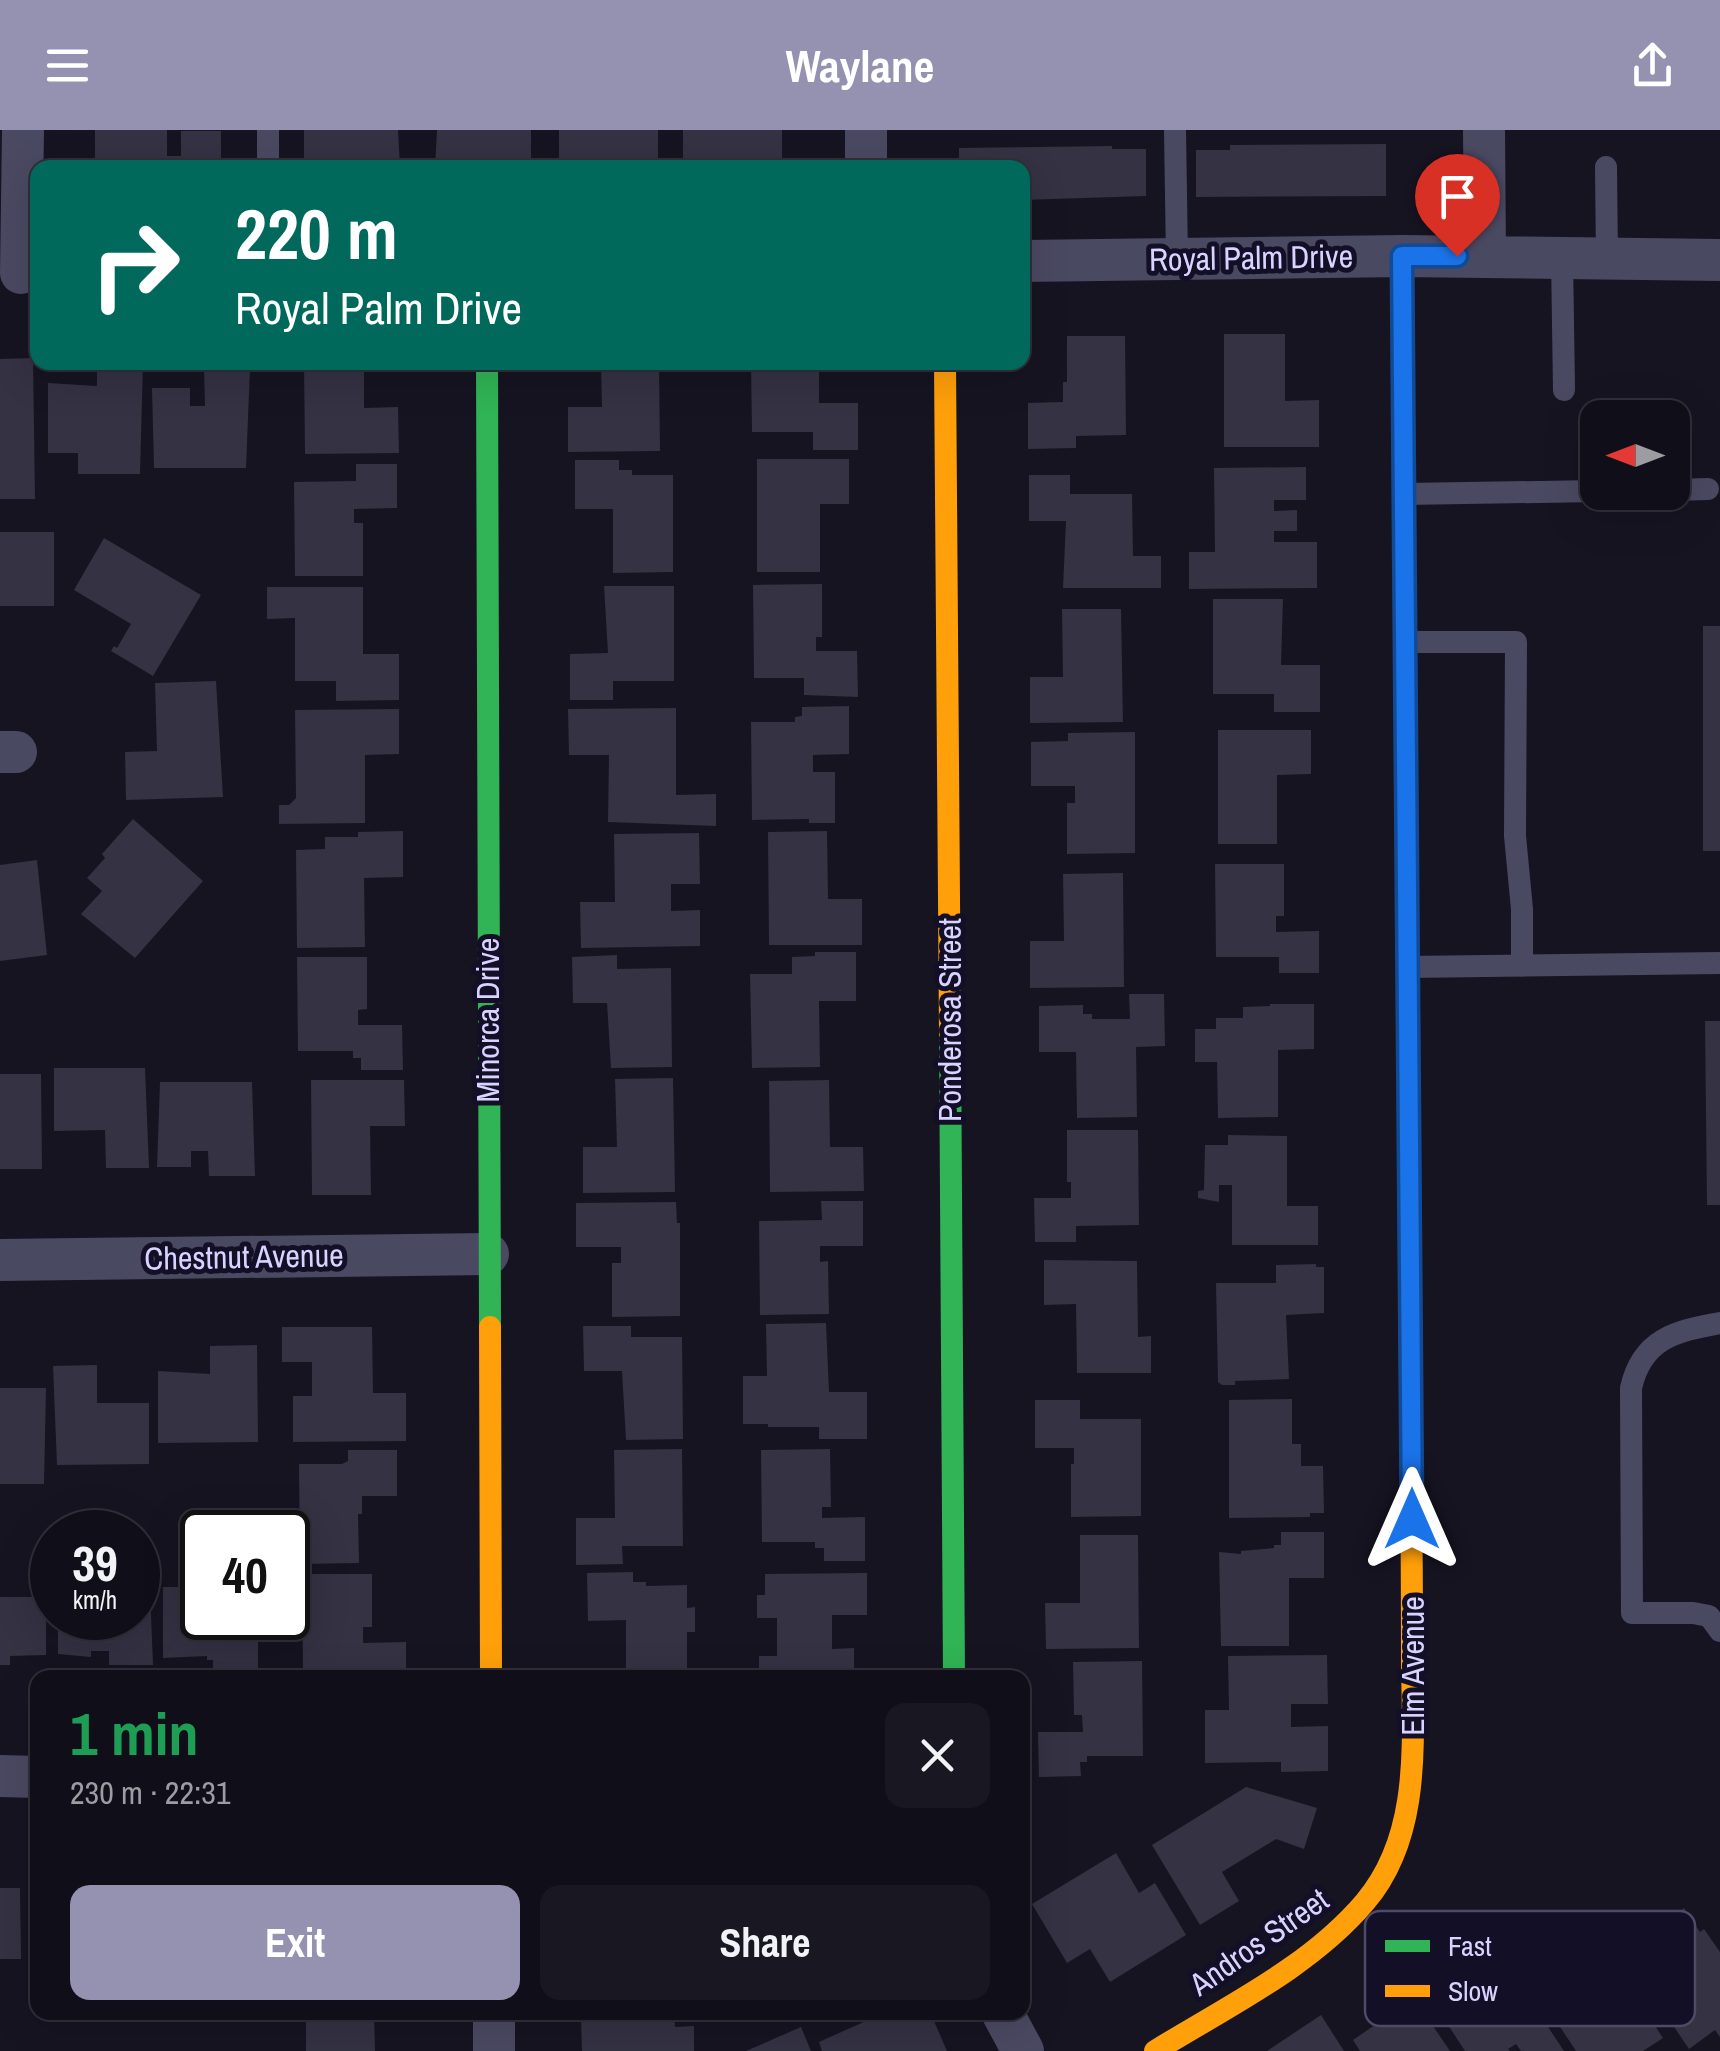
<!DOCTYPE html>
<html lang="en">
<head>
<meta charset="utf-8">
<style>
	:root { --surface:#100f19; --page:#191822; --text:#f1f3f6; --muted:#9c9ca2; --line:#302f38; --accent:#9591b1 }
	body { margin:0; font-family:"Archivo Narrow",sans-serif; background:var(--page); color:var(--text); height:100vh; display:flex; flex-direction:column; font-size:38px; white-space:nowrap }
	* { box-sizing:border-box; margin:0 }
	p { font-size:32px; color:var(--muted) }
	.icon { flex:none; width:55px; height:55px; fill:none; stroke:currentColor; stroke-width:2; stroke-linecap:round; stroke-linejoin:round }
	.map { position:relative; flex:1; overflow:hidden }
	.drawer { position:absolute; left:30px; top:1540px; width:1000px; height:350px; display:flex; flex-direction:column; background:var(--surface); border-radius:20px; box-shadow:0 10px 40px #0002,0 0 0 2px var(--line) }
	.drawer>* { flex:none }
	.top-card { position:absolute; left:30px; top:30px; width:1000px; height:210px; border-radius:20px; box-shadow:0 10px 40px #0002,0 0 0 2px var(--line); background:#00695c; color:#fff; overflow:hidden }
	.needle { width:65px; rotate:270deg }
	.tools { position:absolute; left:1580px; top:270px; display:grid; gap:20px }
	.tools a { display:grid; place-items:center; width:110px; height:110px; border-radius:20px; background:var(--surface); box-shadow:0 10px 40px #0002,0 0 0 2px var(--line); font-size:50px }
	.speed { position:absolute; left:30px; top:1380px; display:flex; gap:20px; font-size:50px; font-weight:700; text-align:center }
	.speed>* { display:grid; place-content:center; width:130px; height:130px; border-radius:50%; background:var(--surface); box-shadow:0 10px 40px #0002,0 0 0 2px var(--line); line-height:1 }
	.speed small { font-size:25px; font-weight:400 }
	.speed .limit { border:5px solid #111; border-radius:15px; background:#fff; color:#111 }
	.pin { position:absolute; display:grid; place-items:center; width:85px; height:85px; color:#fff; margin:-102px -42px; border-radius:50% 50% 50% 0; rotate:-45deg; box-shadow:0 0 10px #0007 }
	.pin .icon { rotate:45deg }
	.me { position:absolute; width:110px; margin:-55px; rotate:0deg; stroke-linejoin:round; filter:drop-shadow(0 0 8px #0008) }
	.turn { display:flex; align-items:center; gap:35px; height:210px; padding:0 40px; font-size:45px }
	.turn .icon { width:130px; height:130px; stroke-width:2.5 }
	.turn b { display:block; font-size:70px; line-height:85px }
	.round { display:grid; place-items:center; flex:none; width:105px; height:105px; border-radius:20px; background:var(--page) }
	.overview { display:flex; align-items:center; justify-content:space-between; height:170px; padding:0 40px }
	h1 { font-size:60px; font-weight:700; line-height:75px; color:#1e9e55 }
	.action { display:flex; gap:20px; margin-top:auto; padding:20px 40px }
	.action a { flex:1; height:115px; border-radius:20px; background:var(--accent); color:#fff; font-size:40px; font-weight:700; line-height:115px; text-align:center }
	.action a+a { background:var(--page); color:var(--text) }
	header { display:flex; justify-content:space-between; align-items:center; height:130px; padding:0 40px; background:var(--accent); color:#fff; font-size:45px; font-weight:700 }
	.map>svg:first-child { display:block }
	.building { fill:#343243 }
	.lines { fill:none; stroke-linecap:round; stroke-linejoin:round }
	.lane { stroke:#4a4962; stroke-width:22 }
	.street { stroke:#4a4962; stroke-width:42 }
	.fast { stroke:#30b455; stroke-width:22 }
	.slow { stroke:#ff9f0a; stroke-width:22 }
	.route-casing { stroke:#114b97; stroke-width:25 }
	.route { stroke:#1a73e8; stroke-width:18 }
	.labels { text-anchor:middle; stroke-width:10; stroke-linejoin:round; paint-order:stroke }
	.street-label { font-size:32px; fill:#d9d4ff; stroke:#130f26 }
	.key { fill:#130f26; stroke:#4e4a67; stroke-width:2.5 }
	.key-label { font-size:28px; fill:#d9d4ff }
</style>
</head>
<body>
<header><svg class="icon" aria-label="menu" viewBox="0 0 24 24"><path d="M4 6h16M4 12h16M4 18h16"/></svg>Waylane<svg class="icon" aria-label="share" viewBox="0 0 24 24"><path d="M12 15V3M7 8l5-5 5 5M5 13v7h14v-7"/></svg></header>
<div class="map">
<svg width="1720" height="1921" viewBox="0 0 1720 1921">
	<rect width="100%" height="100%" fill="#161421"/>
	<path class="building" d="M 95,0 L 167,0 L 167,26 L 181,26 L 181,1 L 221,1 L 221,38 L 95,35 Z
		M 304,0 L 398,0 L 400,38 L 304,38 Z
		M 437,0 L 531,0 L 531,38 L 435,38 Z
		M 559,0 L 658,0 L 658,38 L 559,38 Z
		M 683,0 L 782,0 L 782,37 L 683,38 Z
		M 1386,14 L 1386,66 L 1196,67 L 1196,20 L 1230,20 L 1230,15 Z
		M 1112,16 L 1112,19 L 1146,19 L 1146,66 L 1022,70 L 1022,38 L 959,38 L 959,18 Z
		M 1224,204 L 1285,204 L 1285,271 L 1319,270 L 1319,317 L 1224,317 Z
		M 1067,206 L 1125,206 L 1126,305 L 1076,306 L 1076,318 L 1028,319 L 1028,273 L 1063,272 L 1063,252 L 1067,252 Z
		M 33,228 L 35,369 L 0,369 L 0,229 Z
		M 97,232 L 143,232 L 140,344 L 78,344 L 78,323 L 48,323 L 48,253 L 97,256 Z
		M 304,232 L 364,232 L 364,278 L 398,277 L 399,323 L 305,324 Z
		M 601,232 L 659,232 L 660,321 L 568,322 L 568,277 L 602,277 Z
		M 751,232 L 819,232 L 819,273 L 858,273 L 858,320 L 813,320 L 813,302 L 752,302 Z
		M 204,238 L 250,238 L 246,338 L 154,338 L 152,258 L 190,258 L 190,276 L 205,276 Z
		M 757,329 L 849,329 L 849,374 L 820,374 L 820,442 L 757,442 Z
		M 575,330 L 619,330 L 619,340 L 632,340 L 632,345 L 673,345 L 673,442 L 613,443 L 613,379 L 575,379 Z
		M 356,334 L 397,334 L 397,378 L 354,379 L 354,393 L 363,393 L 363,446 L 295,446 L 294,352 L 356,351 Z
		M 1306,337 L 1306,370 L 1274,370 L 1274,381 L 1297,380 L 1297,401 L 1274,401 L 1274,412 L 1317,412 L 1317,458 L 1189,459 L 1189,422 L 1215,422 L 1214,338 Z
		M 1029,345 L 1070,345 L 1070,364 L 1132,364 L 1133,426 L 1161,426 L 1161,458 L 1063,458 L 1066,391 L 1029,391 Z
		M 0,402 L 54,402 L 54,476 L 0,476 Z
		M 104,408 L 201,465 L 153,546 L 111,521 L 114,516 L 117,518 L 131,494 L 74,460 Z
		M 822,454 L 822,507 L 816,507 L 816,521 L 857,521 L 858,567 L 804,565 L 804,548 L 754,548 L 753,455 Z
		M 604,456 L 674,456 L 674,551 L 613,551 L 613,570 L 570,570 L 570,524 L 608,523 Z
		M 267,457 L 363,457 L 363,524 L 399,524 L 399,570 L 336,571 L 336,551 L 295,551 L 295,488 L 267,489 Z
		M 1213,469 L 1283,469 L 1281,535 L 1320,535 L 1320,582 L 1274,582 L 1274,564 L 1213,564 Z
		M 1062,479 L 1121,479 L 1123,592 L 1030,593 L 1030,547 L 1063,547 Z
		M 1703,496 L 1720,496 L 1720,721 L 1703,721 Z
		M 216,551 L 223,667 L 126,670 L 125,622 L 157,621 L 155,553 Z
		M 849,576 L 849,624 L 813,625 L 813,642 L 835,642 L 835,693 L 809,693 L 809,689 L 752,690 L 751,592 L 795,592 L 795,587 L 802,586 L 802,577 Z
		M 676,578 L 676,665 L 716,664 L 716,696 L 608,692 L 609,625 L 569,625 L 568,579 Z
		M 399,579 L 399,624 L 365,625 L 365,693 L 279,694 L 279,675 L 289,675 L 296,668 L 295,580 Z
		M 1218,600 L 1311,600 L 1311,644 L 1277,645 L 1277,714 L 1218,714 Z
		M 1135,602 L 1135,723 L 1067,724 L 1067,673 L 1075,673 L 1075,656 L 1031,656 L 1031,612 L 1068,611 L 1068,603 Z
		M 133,689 L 203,751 L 135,828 L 81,784 L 102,761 L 87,748 L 105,728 L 102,724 Z
		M 403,701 L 403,747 L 364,748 L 365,817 L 297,818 L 296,720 L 325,719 L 325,707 L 358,707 L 358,702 Z
		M 827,701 L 828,769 L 862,769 L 862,815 L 769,815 L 768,702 Z
		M 699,703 L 700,754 L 671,754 L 671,781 L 700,780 L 700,816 L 581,818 L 580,772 L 615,772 L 614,704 Z
		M 37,730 L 47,825 L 0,831 L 0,735 Z
		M 1215,734 L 1284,734 L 1284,786 L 1276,786 L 1276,802 L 1319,801 L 1319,843 L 1279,843 L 1279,827 L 1216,827 Z
		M 1123,743 L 1124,857 L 1030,858 L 1030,811 L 1064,811 L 1063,744 Z
		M 815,822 L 856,822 L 856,871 L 819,871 L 820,937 L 752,938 L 750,844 L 792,844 L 792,827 L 815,826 Z
		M 617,825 L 617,839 L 671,838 L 672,937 L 611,938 L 607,873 L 573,873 L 572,827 Z
		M 297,827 L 367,827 L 367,879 L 358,880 L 358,895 L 402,895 L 403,940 L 361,940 L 361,928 L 353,928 L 353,921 L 298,921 Z
		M 1129,864 L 1164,864 L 1165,916 L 1136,917 L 1137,987 L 1077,988 L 1076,922 L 1039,922 L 1039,876 L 1083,875 L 1083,884 L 1092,884 L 1092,889 L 1130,889 Z
		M 1270,874 L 1314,874 L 1314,919 L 1278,920 L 1278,987 L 1218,988 L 1217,932 L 1195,932 L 1195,899 L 1216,899 L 1216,888 L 1243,888 L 1243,877 L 1270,876 Z
		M 1705,891 L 1720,891 L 1720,1075 L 1707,1075 Z
		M 54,938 L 145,938 L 149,1038 L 106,1038 L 105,1000 L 54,1001 Z
		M 0,944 L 41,944 L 42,1039 L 0,1039 Z
		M 673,948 L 675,1062 L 583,1063 L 583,1017 L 617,1017 L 615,949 Z
		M 311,950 L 404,950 L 405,996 L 370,996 L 371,1065 L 312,1065 Z
		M 829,950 L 830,1017 L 863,1017 L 864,1061 L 770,1062 L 769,951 Z
		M 160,952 L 252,952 L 255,1046 L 209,1046 L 208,1021 L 191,1021 L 191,1037 L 157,1037 Z
		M 1067,1000 L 1138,1000 L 1139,1095 L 1076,1096 L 1076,1112 L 1035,1112 L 1034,1068 L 1071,1068 L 1071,1052 L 1067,1052 Z
		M 1228,1005 L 1287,1006 L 1287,1076 L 1318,1076 L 1318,1115 L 1232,1115 L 1232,1055 L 1219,1055 L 1219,1072 L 1198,1068 L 1198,1061 L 1204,1060 L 1205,1015 L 1228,1015 Z
		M 821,1071 L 863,1071 L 863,1116 L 820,1116 L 820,1132 L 828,1131 L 829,1184 L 760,1185 L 759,1091 L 822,1090 Z
		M 676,1072 L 677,1093 L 680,1093 L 680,1186 L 612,1187 L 612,1133 L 621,1133 L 621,1117 L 576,1117 L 576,1073 Z
		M 1044,1130 L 1137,1131 L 1138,1207 L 1151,1206 L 1151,1243 L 1077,1243 L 1076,1174 L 1044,1175 Z
		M 1316,1134 L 1316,1137 L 1324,1137 L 1324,1183 L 1286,1185 L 1289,1249 L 1235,1251 L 1235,1255 L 1222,1255 L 1218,1252 L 1216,1153 L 1276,1153 L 1276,1135 Z
		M 826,1193 L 829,1262 L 867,1262 L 867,1309 L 819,1309 L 819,1297 L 768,1297 L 768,1294 L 743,1294 L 743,1246 L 767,1246 L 766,1194 Z
		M 583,1196 L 631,1196 L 631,1207 L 682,1207 L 683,1309 L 626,1310 L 622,1241 L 584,1241 Z
		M 282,1197 L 372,1197 L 373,1263 L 406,1263 L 406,1311 L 293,1312 L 293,1266 L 312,1266 L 312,1232 L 282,1232 Z
		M 257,1215 L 258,1312 L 158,1313 L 158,1241 L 210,1244 L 210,1216 Z
		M 97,1235 L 97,1273 L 149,1273 L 149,1334 L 57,1335 L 53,1236 Z
		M 0,1258 L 46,1258 L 44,1354 L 0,1354 Z
		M 1292,1269 L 1292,1314 L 1301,1314 L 1301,1336 L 1323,1336 L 1324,1383 L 1310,1383 L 1310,1387 L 1229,1388 L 1229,1270 Z
		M 1035,1270 L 1080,1270 L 1080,1289 L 1141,1289 L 1141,1386 L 1071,1387 L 1071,1334 L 1074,1334 L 1074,1318 L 1035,1318 Z
		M 682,1319 L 683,1416 L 622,1416 L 623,1434 L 576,1435 L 576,1388 L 615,1388 L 614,1320 Z
		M 830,1319 L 831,1377 L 822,1377 L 822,1388 L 865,1387 L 865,1431 L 824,1431 L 824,1418 L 815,1418 L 815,1412 L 762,1412 L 761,1320 Z
		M 348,1320 L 397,1320 L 397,1366 L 362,1366 L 362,1384 L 358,1384 L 359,1433 L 300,1434 L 299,1334 L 342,1334 L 348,1331 Z
		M 1281,1402 L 1324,1402 L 1324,1448 L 1289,1448 L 1289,1516 L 1221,1516 L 1219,1422 L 1241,1424 L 1241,1421 L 1274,1418 L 1274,1415 L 1281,1415 Z
		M 1080,1405 L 1138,1405 L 1139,1518 L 1046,1519 L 1045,1473 L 1080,1473 Z
		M 138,1434 L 149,1434 L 153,1535 L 109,1535 L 109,1521 L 91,1521 L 91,1527 L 58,1524 L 58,1488 L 138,1488 Z
		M 633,1442 L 633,1452 L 646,1452 L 646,1456 L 687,1455 L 687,1478 L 695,1477 L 695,1502 L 687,1502 L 687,1548 L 626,1548 L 626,1490 L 588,1491 L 587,1443 Z
		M 867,1443 L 867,1485 L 832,1485 L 832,1519 L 854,1518 L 854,1548 L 759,1548 L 759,1526 L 777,1526 L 777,1488 L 757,1488 L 757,1465 L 765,1465 L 765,1444 Z
		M 302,1444 L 372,1444 L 372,1497 L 363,1497 L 363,1513 L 406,1512 L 406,1548 L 366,1548 L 366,1545 L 356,1545 L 355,1539 L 303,1539 Z
		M 163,1457 L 202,1457 L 202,1488 L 258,1488 L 258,1548 L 213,1548 L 213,1530 L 207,1530 L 207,1526 L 163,1528 Z
		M 0,1467 L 46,1467 L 46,1525 L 10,1526 L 10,1535 L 0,1535 Z
		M 1327,1525 L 1328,1574 L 1291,1574 L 1291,1597 L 1328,1596 L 1328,1641 L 1281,1642 L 1281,1632 L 1205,1633 L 1205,1580 L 1229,1580 L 1228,1526 Z
		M 1142,1531 L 1143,1626 L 1087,1626 L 1087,1632 L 1080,1632 L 1081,1646 L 1039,1647 L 1038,1602 L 1083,1602 L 1082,1585 L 1074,1585 L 1073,1532 Z
		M 1246,1657 L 1317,1678 L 1304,1719 L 1276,1709 L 1222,1742 L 1239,1771 L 1200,1795 L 1152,1715 Z
		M 1116,1723 L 1139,1763 L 1155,1753 L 1186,1805 L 1110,1852 L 1090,1819 L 1067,1833 L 1032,1774 Z
		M 0,1758 L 20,1758 L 21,1829 L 0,1829 Z
		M 1684,1778 L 1700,1802 L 1704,1799 L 1720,1822 L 1720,1907 L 1715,1900 L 1689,1919 L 1626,1826 L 1627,1821 L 1622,1813 L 1642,1799 L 1646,1805 Z
		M 1579,1783 L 1614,1836 L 1608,1841 L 1623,1863 L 1630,1858 L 1663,1908 L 1643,1921 L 1576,1921 L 1531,1853 L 1535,1850 L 1517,1825 Z
		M 1497,1820 L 1564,1921 L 1521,1921 L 1516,1914 L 1508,1919 L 1510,1921 L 1465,1921 L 1435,1875 L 1463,1856 L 1457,1847 Z
		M 1414,1868 L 1450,1921 L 1360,1921 L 1353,1910 Z
		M 306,1882 L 374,1882 L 375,1921 L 306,1921 Z
		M 614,1882 L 674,1882 L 675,1897 L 694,1896 L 694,1921 L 582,1921 L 581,1889 L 614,1889 Z
		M 886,1882 L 930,1882 L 947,1921 L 822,1921 L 819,1912 Z
		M 1321,1885 L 1344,1921 L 1267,1921 Z
		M 801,1897 L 811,1921 L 746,1921 Z"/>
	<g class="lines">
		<path class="lane" d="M 268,0 L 268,38
			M 1175,0 L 1177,129
			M 1606,37 L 1607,130
			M 1562,127 L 1564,260
			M 1672,360 L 1708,359
			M 1404,364 L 1598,361
			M 1405,512 L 1516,512 L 1515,706 L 1522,779 L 1522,836
			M 1407,837 L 1720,833
			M 1720,1193 C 1675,1201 1642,1209 1631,1258 L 1632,1483 L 1693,1483 L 1709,1486 L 1720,1501"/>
		<path class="street" d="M 866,0 L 866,38
			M 1484,0 L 1485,126
			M 1022,131 L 1402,126 L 1720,130
			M 21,143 L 23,0
			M 0,622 L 16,622
			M 0,1130 L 488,1124
			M 0,1646 L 38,1647
			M 494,1882 L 494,1921
			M 1002,1882 L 1023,1921"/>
		<path class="fast" d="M 1402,126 L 1411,1373
			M 487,232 L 490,1197
			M 950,903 L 954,1548"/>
		<path class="slow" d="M 945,232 L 950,903
			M 490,1197 L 491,1548
			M 1155,1921 C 1226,1877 1310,1837 1365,1772 C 1421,1706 1413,1614 1412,1532 C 1412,1479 1412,1426 1411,1373"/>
	</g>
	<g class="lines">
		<g class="route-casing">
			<path id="route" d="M 1412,1389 L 1402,126 L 1457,126"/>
		</g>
		<use href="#route" class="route"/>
	</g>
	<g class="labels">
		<g class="street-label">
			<text transform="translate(1251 128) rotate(-1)" y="11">Royal Palm Drive</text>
			<text transform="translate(488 890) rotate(-90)" y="11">Minorca Drive</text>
			<text transform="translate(950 890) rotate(-90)" y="11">Ponderosa Street</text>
			<text transform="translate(244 1127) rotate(-1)" y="11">Chestnut Avenue</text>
			<text transform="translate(1413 1536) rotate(-90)" y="11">Elm Avenue</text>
			<text transform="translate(1259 1812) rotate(-35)" y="11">Andros Street</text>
		</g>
	</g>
	<rect x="1365" y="1781" width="330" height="115" rx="15" class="key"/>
	<rect x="1385" y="1810" width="45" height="12" fill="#30b455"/>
	<rect x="1385" y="1855" width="45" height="12" fill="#ff9f0a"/>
	<g class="key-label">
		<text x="1448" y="1826">Fast</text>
		<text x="1448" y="1871">Slow</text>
	</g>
</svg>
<div class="tools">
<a><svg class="needle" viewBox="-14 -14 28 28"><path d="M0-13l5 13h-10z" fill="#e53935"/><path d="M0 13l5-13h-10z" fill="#9c9ca2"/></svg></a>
</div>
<div class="speed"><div>39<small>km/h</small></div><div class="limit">40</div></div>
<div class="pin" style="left:1457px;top:126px;background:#d93025"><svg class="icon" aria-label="arrive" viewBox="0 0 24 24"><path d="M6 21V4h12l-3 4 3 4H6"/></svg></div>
<svg class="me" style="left:1412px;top:1389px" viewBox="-20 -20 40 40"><path d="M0-17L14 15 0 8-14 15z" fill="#1a73e8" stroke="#fff" stroke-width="4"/></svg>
<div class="top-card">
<div class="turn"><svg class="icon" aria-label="right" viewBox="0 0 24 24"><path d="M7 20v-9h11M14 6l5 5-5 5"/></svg><div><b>220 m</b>Royal Palm Drive</div></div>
</div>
<section class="drawer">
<div class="overview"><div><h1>1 min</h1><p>230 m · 22:31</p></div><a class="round"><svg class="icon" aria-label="close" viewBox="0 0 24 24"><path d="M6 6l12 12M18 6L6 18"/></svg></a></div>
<div class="action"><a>Exit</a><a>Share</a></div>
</section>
</div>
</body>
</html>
